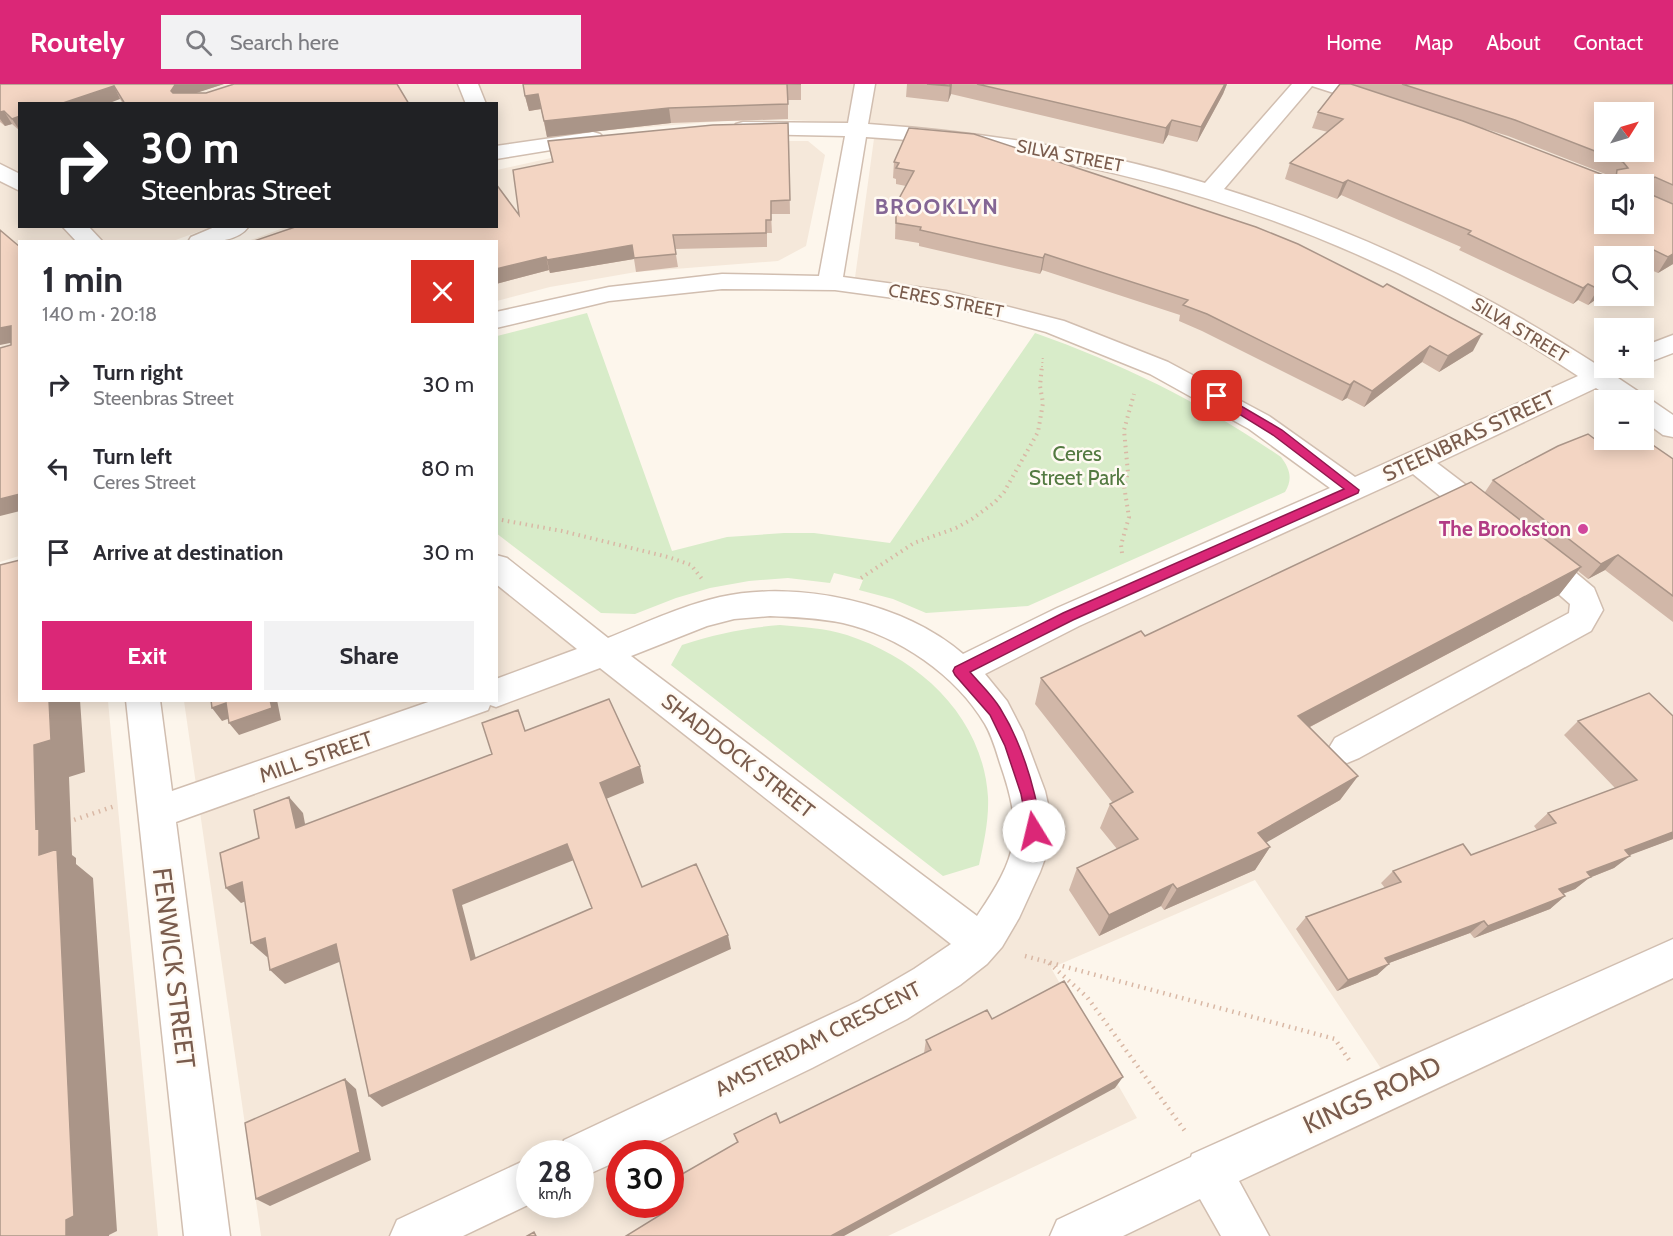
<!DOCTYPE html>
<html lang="en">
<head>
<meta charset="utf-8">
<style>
	:root { --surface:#fff; --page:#f2f2f3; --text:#2b2b33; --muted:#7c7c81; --accent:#db2777 }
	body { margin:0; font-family:Cabin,sans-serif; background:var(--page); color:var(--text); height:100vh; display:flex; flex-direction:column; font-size:22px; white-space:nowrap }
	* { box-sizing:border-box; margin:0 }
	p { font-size:20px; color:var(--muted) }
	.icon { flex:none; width:33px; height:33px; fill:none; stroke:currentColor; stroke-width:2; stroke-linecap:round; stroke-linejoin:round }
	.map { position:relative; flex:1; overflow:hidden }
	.details { position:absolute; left:18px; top:156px; width:480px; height:462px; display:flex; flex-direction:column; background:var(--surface); border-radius:0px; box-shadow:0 3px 15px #0003 }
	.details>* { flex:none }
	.banner { position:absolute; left:18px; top:18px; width:480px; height:126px; border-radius:0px; box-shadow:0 3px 15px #0003; background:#202124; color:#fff; overflow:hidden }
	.needle { width:39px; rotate:53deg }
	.fabs { position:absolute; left:1594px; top:18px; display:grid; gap:12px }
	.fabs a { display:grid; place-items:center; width:60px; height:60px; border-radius:0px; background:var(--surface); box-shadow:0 3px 15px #0003; font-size:30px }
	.speed { position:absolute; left:516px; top:1056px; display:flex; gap:12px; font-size:30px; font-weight:700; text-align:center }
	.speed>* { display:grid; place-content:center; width:78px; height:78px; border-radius:50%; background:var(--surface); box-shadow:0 3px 15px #0003; line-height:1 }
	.speed small { font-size:15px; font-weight:400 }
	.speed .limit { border:9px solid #d22; background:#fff; color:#111 }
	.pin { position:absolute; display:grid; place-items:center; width:51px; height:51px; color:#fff; margin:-26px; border-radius:12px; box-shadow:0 3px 9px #0006 }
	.me { position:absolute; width:66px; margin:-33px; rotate:351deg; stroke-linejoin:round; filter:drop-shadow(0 0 4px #0008) }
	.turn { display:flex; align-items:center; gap:21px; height:126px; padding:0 24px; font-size:27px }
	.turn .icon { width:78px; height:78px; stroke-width:2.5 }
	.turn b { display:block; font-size:42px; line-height:51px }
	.round { display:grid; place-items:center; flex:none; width:63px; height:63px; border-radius:0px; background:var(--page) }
	.headline { display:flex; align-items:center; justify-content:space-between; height:102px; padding:0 24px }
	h1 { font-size:36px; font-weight:700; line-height:45px }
	.button { display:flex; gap:12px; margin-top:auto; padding:12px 24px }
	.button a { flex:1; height:69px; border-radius:0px; background:var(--accent); color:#fff; font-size:24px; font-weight:700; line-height:69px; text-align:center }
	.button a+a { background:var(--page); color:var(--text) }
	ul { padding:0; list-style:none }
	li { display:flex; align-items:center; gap:18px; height:84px; padding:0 24px }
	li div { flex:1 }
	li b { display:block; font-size:22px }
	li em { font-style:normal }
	header { display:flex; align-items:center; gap:36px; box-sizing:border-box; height:84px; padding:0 30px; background:var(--accent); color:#fff }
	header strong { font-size:28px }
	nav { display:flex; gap:33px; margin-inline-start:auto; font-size:21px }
	.search { width:420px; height:54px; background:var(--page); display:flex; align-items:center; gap:15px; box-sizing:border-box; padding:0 21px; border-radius:0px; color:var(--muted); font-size:22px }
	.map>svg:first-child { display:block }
	.residential { fill:#f5e8da; fill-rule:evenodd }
	.green { fill:#d8ecc9 }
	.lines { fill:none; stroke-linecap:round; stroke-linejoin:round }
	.minor-casing { stroke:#d1beb0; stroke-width:3 }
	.path-far2 { stroke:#d9b8a5; stroke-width:2; stroke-dasharray:1 3; stroke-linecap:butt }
	.path-far1 { stroke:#d9b8a5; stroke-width:4; stroke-dasharray:1.5 4.5; stroke-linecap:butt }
	.path { stroke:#d9b8a5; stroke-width:4.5; stroke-dasharray:1.5 5; stroke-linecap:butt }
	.minor { fill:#fff; fill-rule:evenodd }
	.wall { fill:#d1b7a8; fill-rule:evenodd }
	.shaded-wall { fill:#aa9588 }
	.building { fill:#f3d5c3; stroke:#aa9588; stroke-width:1.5; fill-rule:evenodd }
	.route { fill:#db2777; stroke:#8e194d; stroke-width:1.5 }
	.hotel-dot { fill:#d1479c; stroke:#fffaf3; stroke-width:2 }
	.labels { text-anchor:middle; stroke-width:5; stroke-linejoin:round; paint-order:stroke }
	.far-street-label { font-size:18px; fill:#7a5c4d; stroke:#fffaf3 }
	.street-label { font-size:21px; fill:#7a5c4d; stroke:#fffaf3 }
	.park-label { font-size:21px; fill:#537a41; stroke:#fffaf3 }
	.hotel-label { font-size:21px; font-weight:bold; fill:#b23c85; stroke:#fffaf3; text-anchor:end }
	.far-district-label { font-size:22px; font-weight:bold; letter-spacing:1.5px; fill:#846695; stroke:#fffaf3 }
	.near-street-label { font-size:26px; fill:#7a5c4d; stroke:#fffaf3 }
</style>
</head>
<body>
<header>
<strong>Routely</strong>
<div class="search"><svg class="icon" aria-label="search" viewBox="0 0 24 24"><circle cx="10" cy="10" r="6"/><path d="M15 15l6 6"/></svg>Search here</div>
<nav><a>Home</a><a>Map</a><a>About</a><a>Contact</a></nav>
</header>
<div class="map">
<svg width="1673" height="1152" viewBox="0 0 1673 1152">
	<rect width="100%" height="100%" fill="#fdf6ec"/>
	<path class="residential" d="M 0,0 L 1673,0 L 1673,258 L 1644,272 L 1644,244 L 1605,244 L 1605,284 L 1618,284 L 1597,293 L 1631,316 L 1605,316 L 1605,356 L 1644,356 L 1644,326 L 1673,346 L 1673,1152 L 1066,1152 L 1388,995 L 1255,796 L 1051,884 L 1137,1034 L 888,1152 L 261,1152 L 184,617 L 496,616 L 497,482 L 985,858 L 1038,750 L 959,582 L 1352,403 L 1079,249 L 854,201 L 876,40 L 790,36 L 723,37 L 586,48 L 497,62 L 496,20 L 20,20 L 20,142 L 211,143 L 173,157 L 20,158 L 19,472 L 0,478 ZM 1605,28 L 1644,28 L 1644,68 L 1605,68 ZM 1605,100 L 1644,100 L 1644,140 L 1605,140 ZM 1605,172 L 1644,172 L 1644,212 L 1605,212 ZM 530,1070 L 580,1070 L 580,1120 L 530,1120 ZM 620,1070 L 670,1070 L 670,1120 L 620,1120 Z
		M 736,57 L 808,57 L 825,71 L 806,162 L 778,177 L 636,188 L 550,203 L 497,217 L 496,158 L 245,158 L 286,143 L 496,142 L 497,86 L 551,74 L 646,62 Z
		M 0,502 L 20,616 L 108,617 L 158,1152 L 0,1152 Z"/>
	<path class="green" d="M 587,229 L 672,467 L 727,453 L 784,449 L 814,449 L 890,459 L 1035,249 C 1123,280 1204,320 1281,373 C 1290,385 1293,395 1285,408 L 1028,522 L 926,529 L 893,515 L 859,506 L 863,496 L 834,489 L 830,499 L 788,494 L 749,497 L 710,504 L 676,514 L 635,530 L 601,529 L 496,449 L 497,252 Z
		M 780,541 C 802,543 825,544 847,551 C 920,575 983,633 988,713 C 989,736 984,758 979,781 L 943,792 L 671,581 L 682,561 C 715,550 745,544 780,541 Z"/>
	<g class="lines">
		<g class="minor-casing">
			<path id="minor" d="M 458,0 L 478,0 L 486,20 L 466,20 Z
				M 855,0 L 875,0 L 868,40 C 982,48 1096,65 1205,99 L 1292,0 L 1342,0 L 1385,13 L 1388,17 L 1385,21 L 1378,23 L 1312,2 L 1224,105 C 1357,146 1482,206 1599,282 L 1605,280 L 1605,284 L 1625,284 L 1626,286 L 1618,294 L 1642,310 L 1645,315 L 1654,318 L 1673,331 L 1673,353 L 1663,351 L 1644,337 L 1644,316 L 1614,316 L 1596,304 L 1437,379 L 1500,427 L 1504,435 L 1500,443 L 1489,446 L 1478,443 L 1413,390 L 1079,542 L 985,590 L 1007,617 L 1023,648 L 1045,707 L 1052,738 L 1051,758 L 1040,788 L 1019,834 L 1002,863 L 987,880 L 960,901 L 907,935 L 812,984 L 634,1070 L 620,1070 L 620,1076 L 580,1094 L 580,1070 L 559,1070 L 564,1056 L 859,917 L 914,885 L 951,860 L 600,584 L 496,623 L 490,621 L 488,626 L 176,738 L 230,1152 L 184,1152 L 126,616 L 160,616 L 172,707 L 434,616 L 496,616 L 496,595 L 577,565 L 496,500 L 496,471 L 507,474 L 608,554 C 645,539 681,522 720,513 C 797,496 903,518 963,570 L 1057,524 L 1330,404 L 1249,345 L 1150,290 L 1046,248 L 945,221 L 835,206 L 722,205 L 609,217 L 496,244 L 496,228 L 609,203 L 722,190 L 819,192 L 845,52 L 743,50 L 736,48 L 733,44 L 736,40 L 743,38 L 848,39 ZM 866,53 C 1124,69 1363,148 1578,292 L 1355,393 L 1269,332 L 1168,278 L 1064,237 L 946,207 L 843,193 ZM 770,532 C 795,533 819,534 843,539 C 899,552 956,591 985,640 C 992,652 996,666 1000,679 C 1024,748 1018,772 977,832 L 631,572 L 707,542 L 734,535 Z
				M 593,48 L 600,50 L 604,54 L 600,58 L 496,75 L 496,62 Z
				M 0,80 L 20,90 L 20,107 L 0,97 Z
				M 62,142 L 88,142 L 103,158 L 77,158 Z
				M 217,142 L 249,142 C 237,160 206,158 188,158 L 191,153 Z
				M 1673,251 L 1673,269 L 1644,280 L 1644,262 Z
				M 1534,460 L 1545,463 L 1594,504 L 1603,526 L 1591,547 L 1359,674 L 1347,679 L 1335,674 L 1329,664 L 1335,654 L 1569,529 L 1570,520 L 1523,479 L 1519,471 L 1523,463 Z
				M 1673,855 L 1673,894 L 1239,1097 L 1269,1152 L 1221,1152 L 1200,1115 L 1123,1152 L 1050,1152 L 1057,1136 L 1191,1073 L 1192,1070 Z
				M 530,1074 L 530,1120 L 463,1152 L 390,1152 L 397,1136 Z"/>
		</g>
		<path class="path-far2" d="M 1042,283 L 1043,271"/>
		<path class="path-far1" d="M 496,435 L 562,447 L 668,473 L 691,481 L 702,495
			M 1122,469 L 1121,461 L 1129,433 L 1124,402 L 1128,389 L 1124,346 L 1134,310
			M 861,494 L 914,459 L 956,444 L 972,435 L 995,418 L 1004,408 L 1038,348 L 1043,319 L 1040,302 L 1042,282"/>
		<path class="path" d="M 68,738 L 115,722
			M 1025,872 L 1335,955 L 1349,976
			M 1049,879 L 1087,913 L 1185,1047"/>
		<use href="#minor" class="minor"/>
	</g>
	<path class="wall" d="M 0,0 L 224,0 L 195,9 L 409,20 L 123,20 L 120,15 L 20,20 L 20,47 L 12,40 L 5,42 L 0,38 Z
		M 801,0 L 801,16 L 788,16 L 788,35 L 671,39 L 547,53 L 541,25 L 529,27 L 525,12 Z
		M 907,0 L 1227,0 L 1223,10 L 1197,58 L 1168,51 L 1163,60 L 951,10 L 948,18 L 906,13 Z
		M 1340,0 L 1673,0 L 1673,180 L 1658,189 L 1644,183 L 1644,172 L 1605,172 L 1605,209 L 1588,221 L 1578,216 L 1573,220 L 1459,166 L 1461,163 L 1341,111 L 1337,115 L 1285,95 L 1290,79 L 1328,48 L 1312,44 L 1318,28 ZM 1476,42 L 1508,52 L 1613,93 L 1606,92 Z
		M 788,39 L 790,130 L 771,130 L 772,149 L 767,149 L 767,163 L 675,165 L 678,183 L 636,188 L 634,175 L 550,189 L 549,186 L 496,200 L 496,158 L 519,131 Z
		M 909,44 L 1473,267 L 1439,288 L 1422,278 L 1364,323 L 1347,314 L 1342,317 L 1202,247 L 1179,237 L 1180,231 L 1042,186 L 1040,190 L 919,162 L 919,159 L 895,155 L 896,120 L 906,102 L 896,100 L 896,95 L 893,94 L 894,78 Z
		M 1604,362 L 1673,375 L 1673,538 L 1605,486 L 1588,495 L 1578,487 L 1559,511 L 1310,643 L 1358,692 L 1340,716 L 1266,758 L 1270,763 L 1255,786 L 1164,826 L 1161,822 L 1099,852 L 1069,806 L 1077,784 L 1117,765 L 1100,744 L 1110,720 L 1113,719 L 1035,620 L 1041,594 L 1145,552 L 1485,408 L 1493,396 Z
		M 1673,632 L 1673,755 L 1629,771 L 1614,784 L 1589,794 L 1575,805 L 1563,810 L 1565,812 L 1550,825 L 1474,854 L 1470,849 L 1389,879 L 1389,880 L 1377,891 L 1337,907 L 1296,845 L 1306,833 L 1385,804 L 1381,799 L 1393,787 L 1471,771 L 1537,746 L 1534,742 L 1548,729 L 1615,704 L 1564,651 L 1578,637 Z
		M 992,935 L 1115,1004 L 665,1128 L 737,1059 L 734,1050 L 780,1039 L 924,969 L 926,956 Z"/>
	<path class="shaded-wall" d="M 179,0 L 224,0 L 181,14 L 177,20 L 171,7 L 175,1 Z
		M 950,0 L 952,0 L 951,10 L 948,18 Z
		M 1224,0 L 1227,0 L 1223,10 L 1197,58 L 1201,43 Z
		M 114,2 L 120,15 L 107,20 L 60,20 Z
		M 538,10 L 541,25 L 529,27 L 525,12 Z
		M 669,24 L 671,39 L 547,53 L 544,37 Z
		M 4,27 L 12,40 L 5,42 L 0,35 L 0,28 Z
		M 20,32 L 20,47 L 12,35 Z
		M 1172,36 L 1168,51 L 1163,60 L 1166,44 Z
		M 1348,96 L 1341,111 L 1337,115 L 1343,99 Z
		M 632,161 L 634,175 L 550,189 L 547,176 Z
		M 1654,166 L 1644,180 L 1644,173 Z
		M 1045,170 L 1042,186 L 1040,190 L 1043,174 Z
		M 1673,170 L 1673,180 L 1658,189 L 1668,173 Z
		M 546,173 L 549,186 L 496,200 L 496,185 Z
		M 1588,200 L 1578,216 L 1573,220 L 1583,204 Z
		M 1605,200 L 1605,209 L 1588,221 L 1598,205 Z
		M 11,242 L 20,257 L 0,261 L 0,244 Z
		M 1482,250 L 1473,267 L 1439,288 L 1448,272 Z
		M 1430,262 L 1422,278 L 1364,323 L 1372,307 Z
		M 1354,297 L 1347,314 L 1342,317 L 1350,301 Z
		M 20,410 L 20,427 L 0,432 L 0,415 Z
		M 1618,471 L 1605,486 L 1588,495 L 1601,480 Z
		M 1581,483 L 1559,511 L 1283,657 L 1298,632 Z
		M 49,616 L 80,616 L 85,688 L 69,693 L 72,771 L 76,774 L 76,780 L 93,794 L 117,1147 L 109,1151 L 109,1152 L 66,1152 L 36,745 L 34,661 Z
		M 270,616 L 277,616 L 281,636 L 239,651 L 229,639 Z
		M 226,619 L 236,632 L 222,637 L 212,624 Z
		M 640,682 L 644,699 L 606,715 L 600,699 Z
		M 1358,692 L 1340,716 L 1243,772 L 1258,749 Z
		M 289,713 L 303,729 L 309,761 L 296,744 Z
		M 1673,748 L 1673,755 L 1609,779 L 1625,766 Z
		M 567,760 L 574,776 L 462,821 L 480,890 L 471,876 L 453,806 Z
		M 1270,763 L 1255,786 L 1164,826 L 1177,805 Z
		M 1630,772 L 1614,784 L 1589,794 L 1575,805 L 1544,817 L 1559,805 L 1587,788 Z
		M 242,798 L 257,813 L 241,819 L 226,804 Z
		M 1173,800 L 1161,822 L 1099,852 L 1109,831 Z
		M 1565,812 L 1550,825 L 1474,854 L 1488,842 Z
		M 1484,837 L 1470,849 L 1373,885 L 1385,874 Z
		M 728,851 L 731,865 L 382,1023 L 369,1012 Z
		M 265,854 L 280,868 L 267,873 L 251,859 Z
		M 336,860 L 349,874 L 285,900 L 270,886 Z
		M 1389,880 L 1377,891 L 1337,907 L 1348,896 Z
		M 1123,993 L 1115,1004 L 844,1152 L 831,1152 Z
		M 345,995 L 356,1005 L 371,1076 L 270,1122 L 256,1115 Z"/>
	<path class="building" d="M 0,0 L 179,0 L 175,1 L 171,7 L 173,9 L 206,9 L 234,0 L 397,0 L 409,20 L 125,20 L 114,2 L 60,20 L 20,20 L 20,32 L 12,35 L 4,27 L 0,28 Z
		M 523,0 L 801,0 L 787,0 L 788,20 L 669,24 L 544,37 L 538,10 L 525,12 Z
		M 927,0 L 950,0 L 950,2 Z
		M 977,0 L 1225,0 L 1201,43 L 1172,36 L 1166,44 Z
		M 1340,0 L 1351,0 L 1463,37 L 1606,92 L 1616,94 L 1617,86 L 1628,84 L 1623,78 L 1515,36 L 1402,0 L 1673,0 L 1673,101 L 1655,93 L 1652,95 L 1652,111 L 1673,120 L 1673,170 L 1668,173 L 1654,166 L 1644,173 L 1605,172 L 1605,200 L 1598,205 L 1588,200 L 1583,204 L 1468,150 L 1471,147 L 1348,96 L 1343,99 L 1290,79 L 1343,35 L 1318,28 ZM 1605,28 L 1644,28 L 1644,68 L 1605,68 ZM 1605,100 L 1644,100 L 1644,140 L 1605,140 Z
		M 788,39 L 790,116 L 771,117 L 771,136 L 766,136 L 766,149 L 673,151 L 676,170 L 634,174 L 632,161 L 547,176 L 546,173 L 496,185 L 496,158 L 251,158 L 298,142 L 496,142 L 496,100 L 519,131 L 513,86 L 553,78 L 548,57 L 713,41 Z
		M 909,44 L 974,50 L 1256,143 L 1298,160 L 1383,203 L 1387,200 L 1482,250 L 1448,272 L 1430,262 L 1372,307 L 1354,297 L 1350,301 L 1207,230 L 1183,221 L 1188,216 L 1045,170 L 1043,174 L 920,146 L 921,143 L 896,139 L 896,120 L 914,87 L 896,84 L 899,79 L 894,78 Z
		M 0,146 L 20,163 L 20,410 L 0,415 L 0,264 L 11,261 L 11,242 L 0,244 Z
		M 1588,350 L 1604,362 L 1620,356 L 1644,355 L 1673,375 L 1673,512 L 1618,471 L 1601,480 L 1493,396 L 1558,362 Z
		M 1471,398 L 1581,483 L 1298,632 L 1358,692 L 1258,749 L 1270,763 L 1177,805 L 1173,800 L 1109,831 L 1077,784 L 1138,755 L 1110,720 L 1133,708 L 1041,594 L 1141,547 L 1145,552 Z
		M 20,476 L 20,616 L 49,616 L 51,656 L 34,661 L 36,745 L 39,744 L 39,771 L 57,765 L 74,1132 L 66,1136 L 66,1152 L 0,1152 L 0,481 Z
		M 1649,609 L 1673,632 L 1673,748 L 1625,766 L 1630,772 L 1587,788 L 1591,793 L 1559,805 L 1565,812 L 1488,842 L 1484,837 L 1385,874 L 1389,880 L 1348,896 L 1306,833 L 1401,798 L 1393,787 L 1463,760 L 1471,771 L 1556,739 L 1548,729 L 1637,696 L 1578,637 Z
		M 609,615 L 640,682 L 600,699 L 642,803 L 696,780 L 728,851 L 369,1012 L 336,860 L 270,886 L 265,854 L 251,859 L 242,798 L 226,804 L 220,769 L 259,754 L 254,726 L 289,713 L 296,744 L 492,670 L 482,639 L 518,626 L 525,647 ZM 567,760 L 592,824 L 471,876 L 453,806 Z
		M 211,616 L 270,616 L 272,624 L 229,639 L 226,619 L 212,624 Z
		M 1064,897 L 1123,993 L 831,1152 L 626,1152 L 665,1128 L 661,1120 L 670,1120 L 670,1097 L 738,1058 L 734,1050 L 776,1029 L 780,1039 L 931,966 L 926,956 L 987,926 L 992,935 Z
		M 345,995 L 360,1068 L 256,1115 L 245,1039 Z
		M 534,1148 L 536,1152 L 527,1152 Z"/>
	<path class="route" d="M 1217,308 L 1282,346 L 1359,406 L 1358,409 L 1073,536 L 970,588 C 980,600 992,611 1000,624 C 1023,661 1035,704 1042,747 L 1040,752 L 1034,754 L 1029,752 L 1021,710 L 1005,662 L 990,631 L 955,591 L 953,587 L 955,583 L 1063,529 L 1344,405 L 1273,351 L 1213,314 L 1211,312 Z"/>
	<circle class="hotel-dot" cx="1583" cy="445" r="6"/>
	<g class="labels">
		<g class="far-street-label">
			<text transform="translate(1070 72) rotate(11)" y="6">SILVA STREET</text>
			<text transform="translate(946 217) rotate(11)" y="6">CERES STREET</text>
			<text transform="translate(1520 246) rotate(31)" y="6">SILVA STREET</text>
		</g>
		<g class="street-label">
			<text transform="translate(1469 352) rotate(-25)" y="7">STEENBRAS STREET</text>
			<text transform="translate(738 672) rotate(38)" y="7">SHADDOCK STREET</text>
			<text transform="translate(316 673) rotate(-19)" y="7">MILL STREET</text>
			<text transform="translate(818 955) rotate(-27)" y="7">AMSTERDAM CRESCENT</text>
		</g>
		<g class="park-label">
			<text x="1077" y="377">Ceres<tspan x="1077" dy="24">Street Park</tspan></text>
		</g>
		<g class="hotel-label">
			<text x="1571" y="452">The Brookston</text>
		</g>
		<g class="far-district-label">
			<text x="937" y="130">BROOKLYN</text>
		</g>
		<g class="near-street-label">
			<text transform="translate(174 884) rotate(83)" y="9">FENWICK STREET</text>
			<text transform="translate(1372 1011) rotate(-25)" y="9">KINGS ROAD</text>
		</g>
	</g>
</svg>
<div class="fabs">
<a><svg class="needle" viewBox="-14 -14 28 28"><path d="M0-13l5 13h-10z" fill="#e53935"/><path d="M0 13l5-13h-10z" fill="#7c7c81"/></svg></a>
<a><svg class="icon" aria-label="sound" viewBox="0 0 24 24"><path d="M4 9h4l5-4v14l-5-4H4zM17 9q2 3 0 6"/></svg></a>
<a><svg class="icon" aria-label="search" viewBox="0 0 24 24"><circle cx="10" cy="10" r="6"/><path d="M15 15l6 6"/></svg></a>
<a>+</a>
<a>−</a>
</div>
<div class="speed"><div>28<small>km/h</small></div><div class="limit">30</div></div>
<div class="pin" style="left:1217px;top:312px;background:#d93025"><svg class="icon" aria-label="arrive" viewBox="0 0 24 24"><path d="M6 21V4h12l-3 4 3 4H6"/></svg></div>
<svg class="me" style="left:1034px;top:747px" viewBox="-20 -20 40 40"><circle r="19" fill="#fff"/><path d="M0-13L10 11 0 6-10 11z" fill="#db2777"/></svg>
<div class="banner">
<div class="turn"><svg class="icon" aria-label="right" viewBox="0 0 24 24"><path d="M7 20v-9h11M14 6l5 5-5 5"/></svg><div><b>30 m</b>Steenbras Street</div></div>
</div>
<section class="details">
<div class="headline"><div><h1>1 min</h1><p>140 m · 20:18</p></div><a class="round" style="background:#d93025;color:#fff"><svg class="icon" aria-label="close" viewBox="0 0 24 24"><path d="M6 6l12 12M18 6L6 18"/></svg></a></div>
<ul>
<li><svg class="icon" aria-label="right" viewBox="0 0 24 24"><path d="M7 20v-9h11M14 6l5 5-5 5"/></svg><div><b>Turn right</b><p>Steenbras Street</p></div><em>30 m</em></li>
<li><svg class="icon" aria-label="left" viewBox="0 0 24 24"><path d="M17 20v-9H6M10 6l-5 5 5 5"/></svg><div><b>Turn left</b><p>Ceres Street</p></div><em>80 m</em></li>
<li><svg class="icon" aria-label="arrive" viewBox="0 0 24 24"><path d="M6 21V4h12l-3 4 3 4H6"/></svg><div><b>Arrive at destination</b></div><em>30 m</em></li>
</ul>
<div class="button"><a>Exit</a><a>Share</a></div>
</section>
</div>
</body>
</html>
